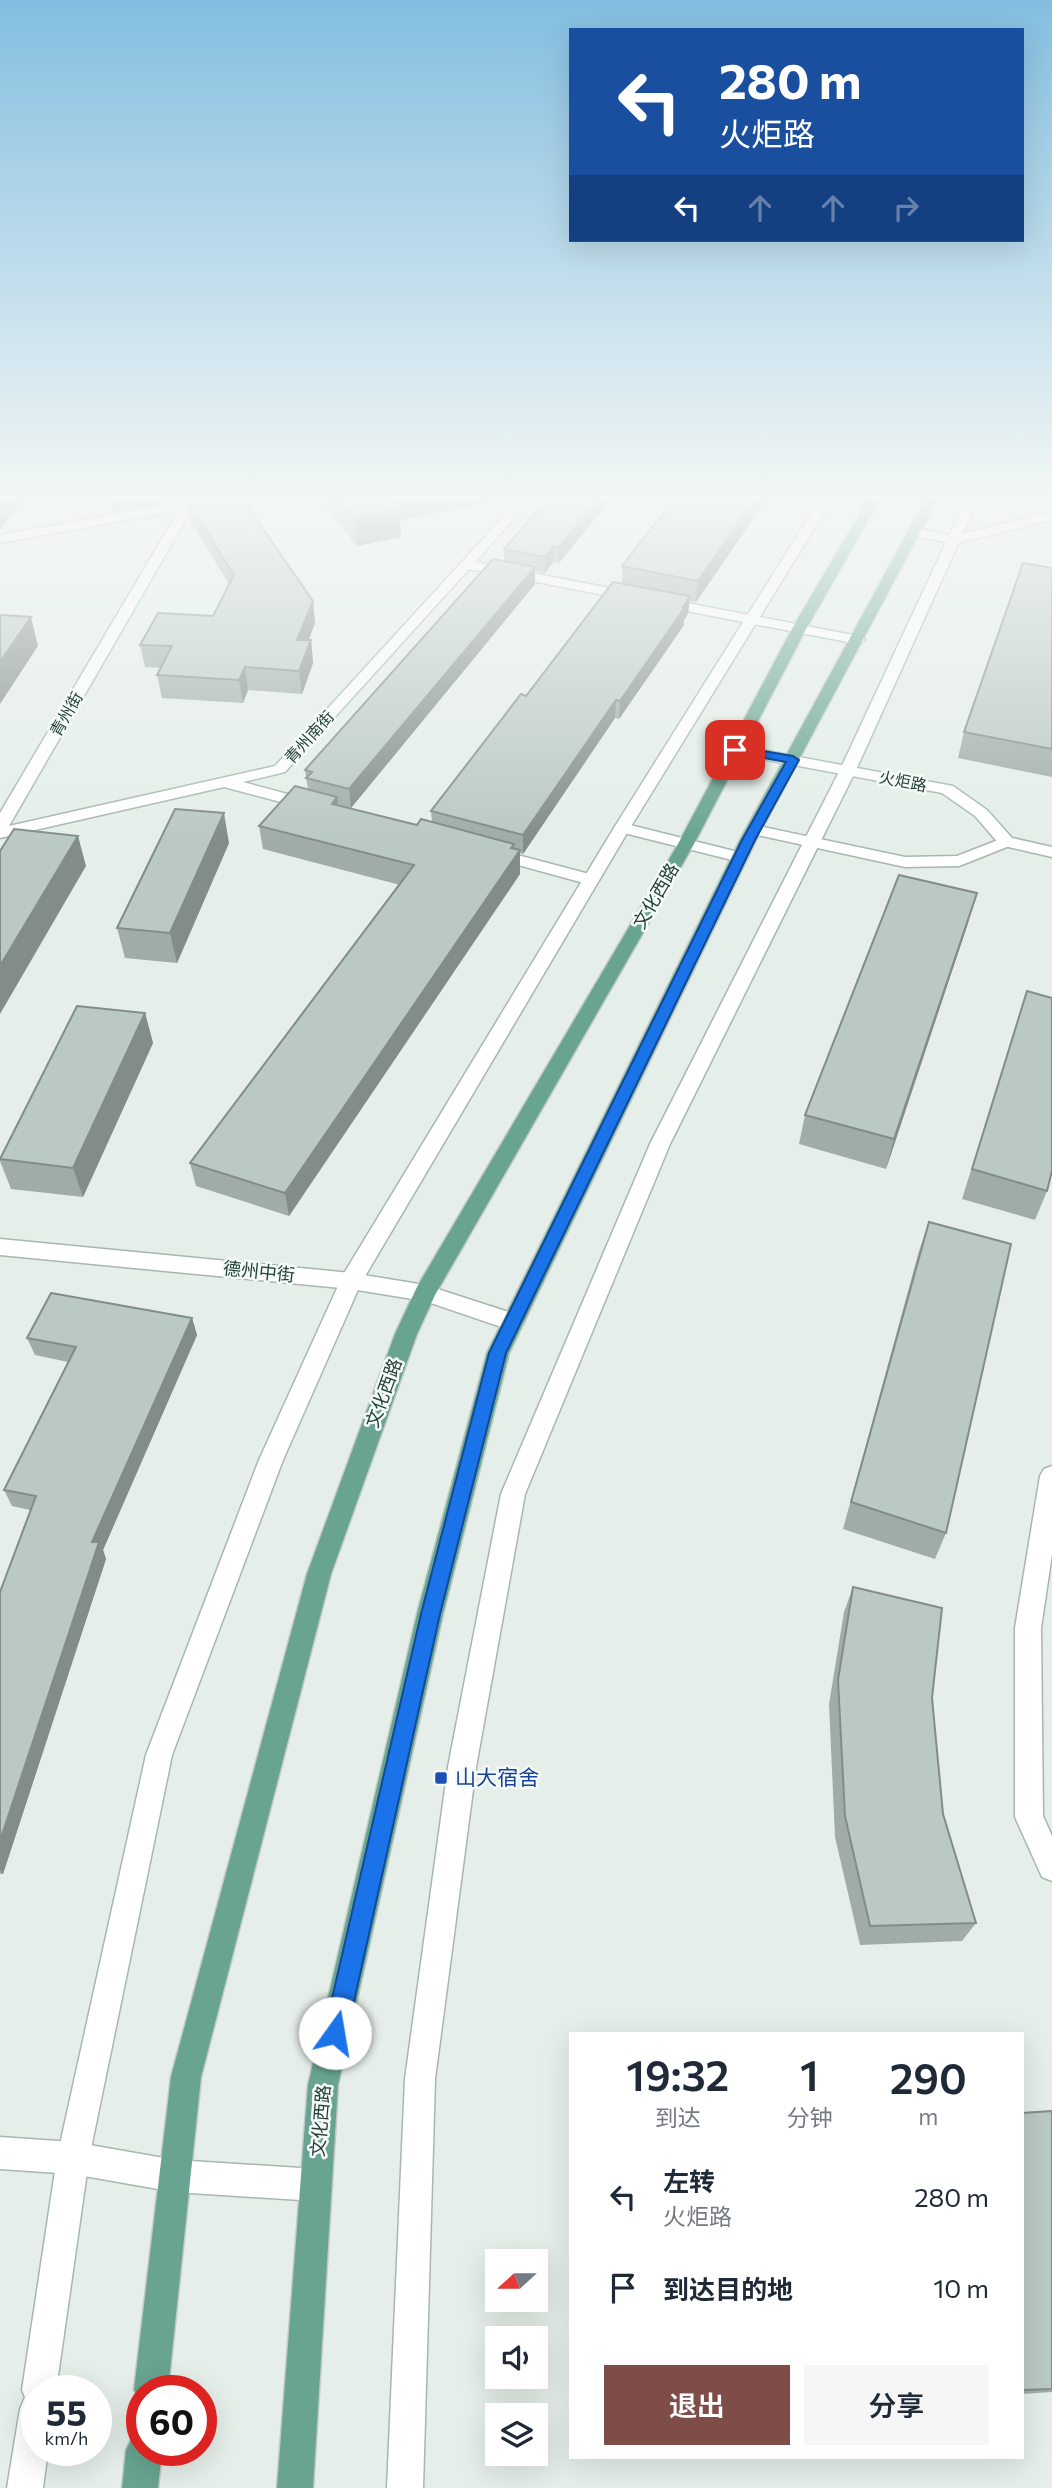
<!DOCTYPE html>
<html lang="zh">
<head>
<meta charset="utf-8">
<style>
	:root { --surface:#fff; --page:#f6f6f7; --text:#1f2937; --muted:#747a83; --accent:#7f4d48 }
	body { margin:0; font-family:Commissioner,"Noto Sans SC",sans-serif; background:var(--page); color:var(--text); height:100vh; display:flex; flex-direction:column; font-size:26px; white-space:nowrap }
	* { box-sizing:border-box; margin:0 }
	p { font-size:23px; color:var(--muted) }
	.icon { flex:none; width:38px; height:38px; fill:none; stroke:currentColor; stroke-width:2; stroke-linecap:round; stroke-linejoin:round }
	.map { position:relative; flex:1; overflow:hidden }
	.details { position:absolute; left:569px; top:2032px; width:455px; height:427px; display:flex; flex-direction:column; background:var(--surface); border-radius:0px; box-shadow:0 7px 28px #0002 }
	.details>* { flex:none }
	.top-card { position:absolute; left:569px; top:28px; width:455px; height:214px; border-radius:0px; box-shadow:0 7px 28px #0002; background:#1a4fa0; color:#fff; overflow:hidden }
	.needle { width:46px; rotate:249deg }
	.buttons { position:absolute; left:485px; top:2249px; display:grid; gap:14px }
	.buttons a { display:grid; place-items:center; width:63px; height:63px; border-radius:0px; background:var(--surface); box-shadow:0 7px 28px #0002; font-size:35px }
	.speed { position:absolute; left:21px; top:2375px; display:flex; gap:14px; font-size:35px; font-weight:700; text-align:center }
	.speed>* { display:grid; place-content:center; width:91px; height:91px; border-radius:50%; background:var(--surface); box-shadow:0 7px 28px #0002; line-height:1 }
	.speed small { font-size:18px; font-weight:400 }
	.speed .limit { border:10px solid #d22; background:#fff; color:#111 }
	.pin { position:absolute; display:grid; place-items:center; width:60px; height:60px; color:#fff; margin:-30px; border-radius:14px; box-shadow:0 4px 10px #0006 }
	.me { position:absolute; width:77px; margin:-38px; rotate:13deg; stroke-linejoin:round; filter:drop-shadow(0 0 5px #0008) }
	.turn { display:flex; align-items:center; gap:24px; height:147px; padding:0 35px; font-size:32px }
	.turn .icon { width:91px; height:91px; stroke-width:2.5 }
	.turn b { display:block; font-size:49px; line-height:60px }
	.lanes { display:flex; align-items:center; height:66px; padding:0 35px; background:#0003; justify-content:center; gap:35px; direction:ltr }
	.lanes .off { opacity:.35 }
	.eta { display:flex; justify-content:space-evenly; align-items:center; height:119px; text-align:center }
	.eta b { font-size:42px; font-weight:600; line-height:49px }
	.primary-button { display:flex; gap:14px; margin-top:auto; padding:14px 35px }
	.primary-button a { flex:1; height:80px; border-radius:0px; background:var(--accent); color:#fff; font-size:28px; font-weight:600; line-height:80px; text-align:center }
	.primary-button a+a { background:var(--page); color:var(--text) }
	ul { padding:0; list-style:none }
	li { display:flex; align-items:center; gap:21px; height:91px; padding:0 35px }
	li div { flex:1 }
	li b { display:block; font-size:26px }
	li em { font-style:normal }
	.map>svg:first-child { display:block }
	.lines { fill:none; stroke-linecap:round; stroke-linejoin:round }
	.service-casing { stroke:#a7b7b0; stroke-width:3 }
	.minor-casing { stroke:#a7b7b0; stroke-width:3 }
	.secondary-casing { stroke:#a3bab1; stroke-width:3 }
	.primary-casing { stroke:#c1cac7; stroke-width:3 }
	.service { fill:#fff; fill-rule:evenodd }
	.minor { fill:#fff; fill-rule:evenodd }
	.secondary { fill:#fff; fill-rule:evenodd }
	.primary { fill:#68a491; fill-rule:evenodd }
	.wall { fill:#a0ada7 }
	.shaded-wall { fill:#828d88 }
	.building { fill:#bac9c2; stroke:#828d88; stroke-width:2 }
	.route { fill:#1a73e8; stroke:#114b97; stroke-width:2 }
	.transit-dot { fill:#1a4fb4; stroke:#f5faf8; stroke-width:2.5 }
	.labels { text-anchor:middle; stroke-width:5; stroke-linejoin:round; paint-order:stroke }
	.far-street-label { font-size:16px; fill:#234137; stroke:#f5faf8 }
	.street-label { font-size:18px; fill:#234137; stroke:#f5faf8 }
	.near-transit-label { font-size:21px; fill:#164399; stroke:#f5faf8; text-anchor:start }
</style>
</head>
<body>
<div class="map">
<svg width="1052" height="2488" viewBox="0 0 1052 2488">
	<rect width="100%" height="100%" fill="#e5eee9"/>
	<g class="lines">
		<g class="service-casing">
			<path id="service" d="M 824,493 L 836,493 L 630,828 L 361,1283 L 283,1460 L 172,1755 L 89,2158 L 56,2390 L 37,2390 L 37,2450 L 48,2450 L 43,2488 L 7,2488 L 20,2409 L 25,2397 L 22,2390 L 57,2158 L 146,1755 L 259,1460 L 343,1275 L 614,828 Z
				M 969,493 L 981,493 L 856,770 L 670,1144 L 525,1494 L 476,1767 L 435,2079 L 423,2488 L 387,2488 L 405,2079 L 448,1767 L 501,1494 L 650,1144 L 840,770 Z
				M 188,501 L 192,502 L 192,508 L 0,543 L 0,535 Z"/>
		</g>
		<g class="minor-casing">
			<path id="minor" d="M 189,493 L 201,493 L 9,826 L 275,766 L 525,493 L 537,493 L 475,562 L 858,636 L 865,640 L 858,644 L 469,569 L 285,772 L 243,782 L 317,802 L 319,805 L 317,808 L 311,810 L 224,787 L 0,838 L 0,813 Z
				M 1052,512 L 1052,520 L 953,544 L 911,535 L 909,532 L 915,528 L 953,536 Z
				M 622,823 L 746,854 L 748,857 L 740,862 L 616,831 L 614,828 L 616,825 Z
				M 754,825 L 905,857 L 957,856 L 1006,837 L 1014,842 L 1012,845 L 959,866 L 905,867 L 748,833 L 746,830 Z
				M 495,849 L 597,876 L 599,880 L 591,885 L 489,857 L 487,854 L 489,851 Z
				M 0,1239 L 351,1273 L 425,1285 L 521,1316 L 524,1322 L 521,1328 L 513,1331 L 425,1301 L 351,1289 L 0,1255 Z
				M 1052,1466 L 1052,1554 L 1041,1628 L 1043,1816 L 1052,1836 L 1052,1881 L 1042,1877 L 1015,1817 L 1015,1628 L 1040,1476 L 1044,1469 Z
				M 0,2137 L 73,2142 L 175,2160 L 316,2169 L 327,2174 L 332,2185 L 327,2196 L 316,2201 L 175,2192 L 73,2174 L 0,2169 Z"/>
		</g>
		<g class="secondary-casing">
			<path id="secondary" d="M 735,745 L 953,786 L 987,810 L 1012,838 L 1052,847 L 1052,857 L 1000,845 L 975,816 L 942,793 L 730,753 L 727,750 L 730,747 Z"/>
		</g>
		<g class="primary-casing">
			<path id="primary" d="M 872,493 L 884,493 L 806,629 L 694,844 L 435,1295 L 417,1334 L 331,1574 L 201,2077 L 168,2390 L 142,2390 L 142,2403 L 134,2390 L 171,2077 L 307,1574 L 395,1334 L 417,1287 L 678,844 L 792,629 Z
				M 929,493 L 941,493 L 756,840 L 509,1353 L 443,1614 L 338,2085 L 313,2488 L 277,2488 L 308,2085 L 417,1614 L 487,1353 L 740,840 Z
				M 142,2433 L 142,2450 L 162,2450 L 158,2488 L 122,2488 L 126,2450 L 132,2438 Z"/>
		</g>
		<use href="#service" class="service"/>
		<use href="#minor" class="minor"/>
		<use href="#secondary" class="secondary"/>
		<use href="#primary" class="primary"/>
	</g>
	<path class="wall" d="M 104,493 L 161,493 L 163,503 L 114,512 Z
		M 315,493 L 491,493 L 492,502 L 400,520 L 401,537 L 357,546 Z
		M 553,493 L 616,493 L 559,563 L 553,562 L 545,573 L 535,571 L 535,584 L 351,808 L 338,805 L 417,825 L 432,822 L 431,811 L 526,696 L 622,583 L 622,566 L 771,493 L 696,602 L 689,601 L 688,614 L 684,620 L 684,625 L 619,719 L 615,718 L 523,854 L 520,853 L 520,874 L 289,1216 L 196,1186 L 190,1163 L 400,885 L 263,849 L 259,826 L 308,790 L 305,770 L 504,561 L 504,549 Z
		M 1036,493 L 1052,493 L 1052,503 Z
		M 185,497 L 313,601 L 315,623 L 309,640 L 311,640 L 313,663 L 302,694 L 248,690 L 243,703 L 162,698 L 157,675 L 161,668 L 145,667 L 140,645 L 213,616 L 229,584 L 189,519 Z
		M 1052,568 L 1052,777 L 958,758 L 964,732 Z
		M 229,843 L 177,963 L 125,958 L 117,928 Z
		M 968,923 L 886,1169 L 799,1144 L 805,1115 Z
		M 1027,991 L 1047,1191 L 1035,1220 L 962,1199 Z
		M 145,1013 L 153,1043 L 83,1197 L 11,1189 L 0,1161 L 0,1157 Z
		M 929,1222 L 946,1533 L 935,1559 L 843,1529 L 919,1251 Z
		M 192,1318 L 197,1335 L 103,1550 L 106,1559 L 3,1874 L 0,1874 L 0,1592 L 30,1510 L 12,1506 L 4,1490 L 68,1362 L 35,1355 L 27,1338 Z
		M 853,1587 L 932,1698 L 943,1814 L 976,1923 L 962,1941 L 860,1945 L 835,1837 L 829,1704 L 844,1612 Z
		M 1052,2111 L 1052,2392 L 1022,2394 L 1022,2113 Z"/>
	<path class="shaded-wall" d="M 1,493 L 28,493 L 0,530 L 0,494 Z
		M 111,493 L 161,493 L 163,503 L 114,512 Z
		M 396,493 L 491,493 L 492,502 L 400,520 L 401,537 L 357,546 L 355,518 L 387,494 Z
		M 604,493 L 616,493 L 559,563 L 559,547 Z
		M 759,493 L 771,493 L 696,602 L 698,581 Z
		M 554,546 L 553,562 L 545,573 L 545,557 Z
		M 535,567 L 535,584 L 351,808 L 349,789 Z
		M 690,596 L 688,614 L 684,620 L 684,625 L 619,719 L 620,701 Z
		M 313,601 L 315,623 L 300,662 L 297,640 Z
		M 31,617 L 38,646 L 0,704 L 0,662 Z
		M 311,640 L 313,663 L 302,694 L 299,671 Z
		M 245,667 L 248,690 L 243,703 L 239,680 Z
		M 616,700 L 615,718 L 523,854 L 523,835 Z
		M 337,797 L 340,821 L 332,804 Z
		M 224,813 L 229,843 L 177,963 L 170,933 Z
		M 78,836 L 86,866 L 0,1014 L 0,966 Z
		M 514,844 L 514,860 L 520,850 L 520,874 L 289,1216 L 285,1193 Z
		M 977,893 L 968,923 L 886,1169 L 894,1139 Z
		M 145,1013 L 153,1043 L 83,1197 L 73,1168 Z
		M 192,1318 L 197,1335 L 103,1550 L 106,1559 L 3,1874 L 0,1870 L 0,1841 L 92,1542 Z"/>
	<path class="building" d="M 188,493 L 238,493 L 313,601 L 297,640 L 311,640 L 299,671 L 245,667 L 239,680 L 157,675 L 172,646 L 140,645 L 158,613 L 213,616 L 234,575 L 185,497 Z
		M 334,493 L 396,493 L 387,494 L 399,510 L 355,518 Z
		M 553,493 L 604,493 L 559,547 L 554,546 L 545,557 L 504,549 Z
		M 679,493 L 759,493 L 698,581 L 622,566 Z
		M 493,559 L 535,567 L 349,789 L 306,778 L 312,772 L 305,770 Z
		M 1023,563 L 1052,568 L 1052,749 L 964,732 Z
		M 613,582 L 690,596 L 683,607 L 685,607 L 620,701 L 616,700 L 523,835 L 431,811 L 521,694 L 526,696 Z
		M 0,615 L 31,617 L 0,662 Z
		M 295,786 L 337,797 L 332,804 L 417,825 L 421,819 L 514,844 L 511,848 L 520,850 L 285,1193 L 190,1163 L 414,865 L 259,826 Z
		M 175,809 L 224,813 L 170,933 L 117,928 Z
		M 14,829 L 78,836 L 0,966 L 0,851 Z
		M 899,875 L 977,893 L 894,1139 L 805,1115 Z
		M 1027,991 L 1052,998 L 1052,1171 L 1047,1191 L 972,1169 Z
		M 77,1006 L 145,1013 L 73,1168 L 0,1159 Z
		M 929,1222 L 1011,1244 L 946,1533 L 851,1502 Z
		M 51,1293 L 192,1318 L 92,1542 L 99,1542 L 0,1841 L 0,1592 L 36,1496 L 4,1490 L 76,1347 L 27,1338 Z
		M 853,1587 L 942,1608 L 932,1698 L 943,1814 L 976,1923 L 870,1926 L 845,1816 L 838,1680 Z
		M 1052,2111 L 1052,2389 L 1022,2390 L 1022,2113 Z"/>
	<linearGradient id="sky" x2="0" y2="1"><stop stop-color="#83bee0"/><stop offset="0.59" stop-color="#f3f7f5"/><stop offset="1" stop-color="#f3f7f5" stop-opacity="0"/></linearGradient>
	<rect width="1052" height="841" fill="url(#sky)"/>
	<path class="route" d="M 735,746 L 793,756 L 799,760 L 755,840 L 506,1353 L 440,1614 L 347,2033 L 343,2041 L 335,2044 L 327,2041 L 324,2033 L 421,1614 L 489,1353 L 742,840 L 786,762 L 731,752 L 729,750 Z"/>
	<rect class="transit-dot" x="434" y="1771" width="14" height="14" rx="3.5"/>
	<g class="labels">
		<g class="far-street-label">
			<text transform="translate(66 714) rotate(-60)" y="6">青州街</text>
			<text transform="translate(309 737) rotate(-48)" y="6">青州南街</text>
			<text transform="translate(903 781) rotate(11)" y="6">火炬路</text>
		</g>
		<g class="street-label">
			<text transform="translate(656 896) rotate(-60)" y="6">文化西路</text>
			<text transform="translate(259 1272) rotate(6)" y="6">德州中街</text>
			<text transform="translate(384 1393) rotate(-70)" y="6">文化西路</text>
			<text transform="translate(321 2121) rotate(-85)" y="6">文化西路</text>
		</g>
		<g class="near-transit-label">
			<text x="455" y="1785">山大宿舍</text>
		</g>
	</g>
</svg>
<div class="buttons">
<a><svg class="needle" viewBox="-14 -14 28 28"><path d="M0-13l5 13h-10z" fill="#e53935"/><path d="M0 13l5-13h-10z" fill="#747a83"/></svg></a>
<a><svg class="icon" aria-label="sound" viewBox="0 0 24 24"><path d="M4 9h4l5-4v14l-5-4H4zM17 9q2 3 0 6"/></svg></a>
<a><svg class="icon" aria-label="layers" viewBox="0 0 24 24"><path d="M12 4l9 5-9 5-9-5zM3 14l9 5 9-5"/></svg></a>
</div>
<div class="speed"><div>55<small>km/h</small></div><div class="limit">60</div></div>
<div class="pin" style="left:735px;top:750px;background:#d93025"><svg class="icon" aria-label="arrive" viewBox="0 0 24 24"><path d="M6 21V4h12l-3 4 3 4H6"/></svg></div>
<svg class="me" style="left:335px;top:2033px" viewBox="-20 -20 40 40"><circle r="19" fill="#fff"/><path d="M0-13L10 11 0 6-10 11z" fill="#1a73e8"/></svg>
<div class="top-card">
<div class="turn"><svg class="icon" aria-label="left" viewBox="0 0 24 24"><path d="M17 20v-9H6M10 6l-5 5 5 5"/></svg><div><b>280 m</b>火炬路</div></div>
<div class="lanes"><svg class="icon" aria-label="left" viewBox="0 0 24 24"><path d="M17 20v-9H6M10 6l-5 5 5 5"/></svg><svg class="icon off" aria-label="ahead" viewBox="0 0 24 24"><path d="M12 20V5M6 11l6-6 6 6"/></svg><svg class="icon off" aria-label="ahead" viewBox="0 0 24 24"><path d="M12 20V5M6 11l6-6 6 6"/></svg><svg class="icon off" aria-label="right" viewBox="0 0 24 24"><path d="M7 20v-9h11M14 6l5 5-5 5"/></svg></div>
</div>
<section class="details">
<div class="eta">
<div><b>19:32</b><p>到达</p></div>
<div><b>1</b><p>分钟</p></div>
<div><b>290</b><p>m</p></div>
</div>
<ul>
<li><svg class="icon" aria-label="left" viewBox="0 0 24 24"><path d="M17 20v-9H6M10 6l-5 5 5 5"/></svg><div><b>左转</b><p>火炬路</p></div><em>280 m</em></li>
<li><svg class="icon" aria-label="arrive" viewBox="0 0 24 24"><path d="M6 21V4h12l-3 4 3 4H6"/></svg><div><b>到达目的地</b></div><em>10 m</em></li>
</ul>
<div class="primary-button"><a>退出</a><a>分享</a></div>
</section>
</div>
</body>
</html>
